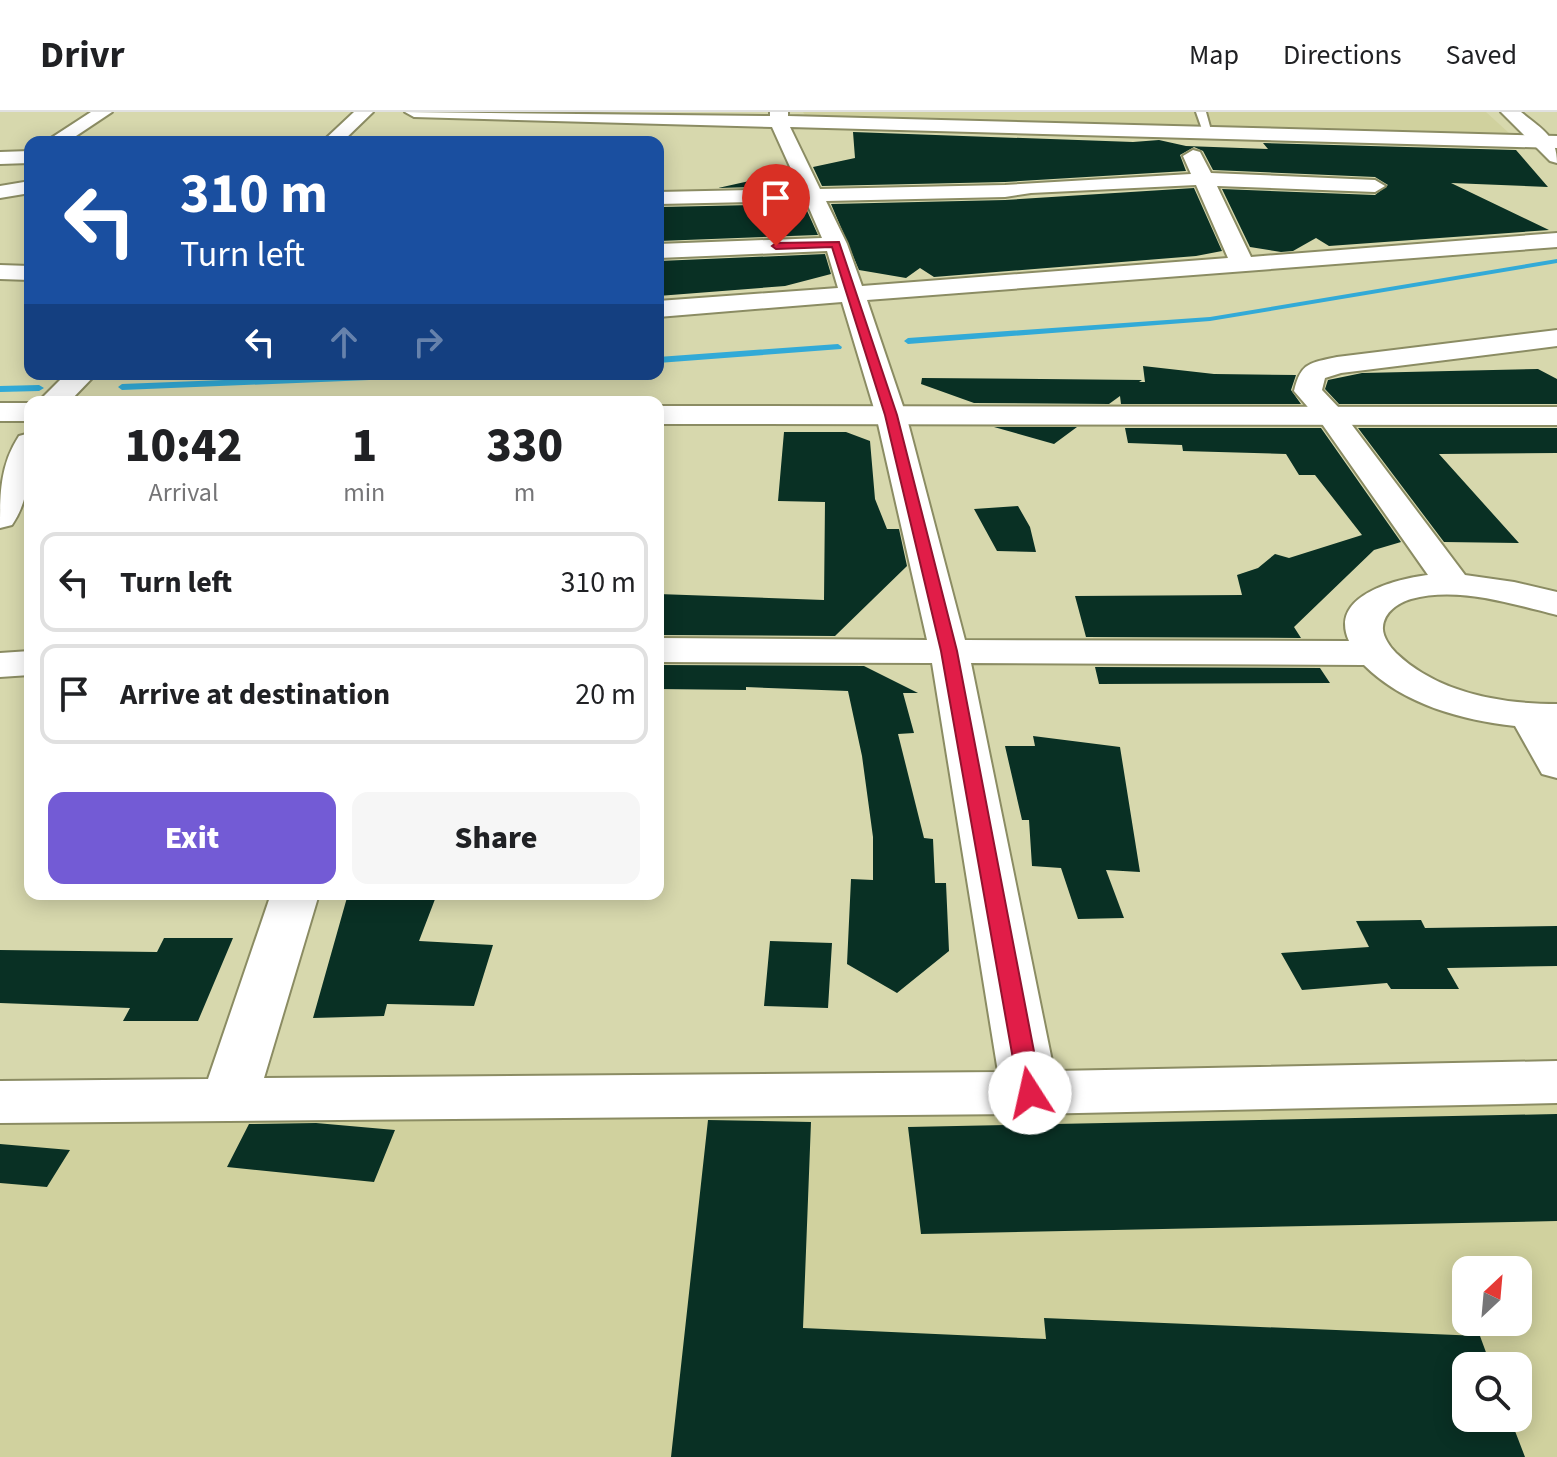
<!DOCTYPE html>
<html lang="en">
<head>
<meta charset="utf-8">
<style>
	:root { --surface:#fff; --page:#f6f6f6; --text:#202124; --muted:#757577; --line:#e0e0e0; --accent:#735bd5 }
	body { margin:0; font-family:"Source Sans 3",sans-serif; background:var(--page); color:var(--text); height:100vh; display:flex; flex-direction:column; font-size:30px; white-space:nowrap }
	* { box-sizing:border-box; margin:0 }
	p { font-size:26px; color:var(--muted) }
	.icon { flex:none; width:44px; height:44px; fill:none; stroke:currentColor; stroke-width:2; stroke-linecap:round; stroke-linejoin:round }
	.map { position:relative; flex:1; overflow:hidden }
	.panel { position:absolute; left:24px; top:284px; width:640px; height:504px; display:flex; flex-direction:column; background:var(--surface); border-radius:16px; box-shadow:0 4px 20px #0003 }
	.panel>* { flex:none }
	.guide { position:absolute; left:24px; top:24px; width:640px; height:244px; border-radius:16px; box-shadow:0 4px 20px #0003; background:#1a4fa0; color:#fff; overflow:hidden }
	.needle { width:52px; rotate:26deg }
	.tools { position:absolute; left:1452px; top:1144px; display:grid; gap:16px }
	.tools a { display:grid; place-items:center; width:80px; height:80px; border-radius:16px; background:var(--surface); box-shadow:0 4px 20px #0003; font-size:40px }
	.pin { position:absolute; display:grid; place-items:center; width:68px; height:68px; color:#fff; margin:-82px -34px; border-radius:50% 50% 50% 0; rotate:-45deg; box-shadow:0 0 8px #0007 }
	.pin .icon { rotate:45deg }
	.me { position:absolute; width:88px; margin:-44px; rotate:350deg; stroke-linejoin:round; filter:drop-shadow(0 0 6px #0008) }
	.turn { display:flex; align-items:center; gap:28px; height:168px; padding:0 24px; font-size:36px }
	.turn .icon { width:104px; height:104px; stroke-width:2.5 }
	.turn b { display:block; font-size:56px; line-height:68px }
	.lanes { display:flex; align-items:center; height:76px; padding:0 24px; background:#0003; justify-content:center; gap:40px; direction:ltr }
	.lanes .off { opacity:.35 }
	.eta { display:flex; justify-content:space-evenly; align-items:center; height:136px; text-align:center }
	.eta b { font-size:48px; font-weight:800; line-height:56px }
	.cta { display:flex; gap:16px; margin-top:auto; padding:16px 24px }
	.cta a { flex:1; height:92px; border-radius:16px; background:var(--accent); color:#fff; font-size:32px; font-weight:800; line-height:92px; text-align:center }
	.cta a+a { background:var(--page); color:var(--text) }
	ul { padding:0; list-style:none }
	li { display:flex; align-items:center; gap:24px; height:100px; margin:0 16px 12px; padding:0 8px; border:4px solid var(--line); border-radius:16px }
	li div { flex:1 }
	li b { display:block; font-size:30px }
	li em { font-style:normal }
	header { display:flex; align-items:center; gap:48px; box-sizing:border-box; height:112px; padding:0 40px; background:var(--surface); border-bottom:2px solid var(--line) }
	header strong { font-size:38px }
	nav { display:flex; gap:44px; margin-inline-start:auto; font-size:28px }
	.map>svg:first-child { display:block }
	.built { fill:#d0d19e; fill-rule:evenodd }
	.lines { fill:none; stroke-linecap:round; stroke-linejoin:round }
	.stream { fill:#32aad7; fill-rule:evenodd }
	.building { fill:#093024 }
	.lane-casing { stroke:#8b8c63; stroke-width:4 }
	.street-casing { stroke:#8b8c63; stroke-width:4 }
	.secondary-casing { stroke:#8b8c63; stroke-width:4 }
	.lane { fill:#fff; fill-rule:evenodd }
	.street { fill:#fff; fill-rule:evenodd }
	.secondary { fill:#fff; fill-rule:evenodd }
	.route { fill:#e11d48; stroke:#92132f; stroke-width:2 }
</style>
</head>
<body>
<header>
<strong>Drivr</strong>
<nav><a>Map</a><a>Directions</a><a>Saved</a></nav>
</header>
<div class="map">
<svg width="1557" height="1345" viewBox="0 0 1557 1345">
	<rect width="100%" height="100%" fill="#d7d8ad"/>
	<path class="built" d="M 803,0 L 1486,0 L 1509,21 L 805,3 Z
		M 1557,989 L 1557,1345 L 0,1345 L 0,1010 ZM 1466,1158 L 1518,1158 L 1518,1210 L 1466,1210 ZM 1466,1254 L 1518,1254 L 1518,1306 L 1466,1306 Z"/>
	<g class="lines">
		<path class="stream" d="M 1557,147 L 1557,151 L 1210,209 L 908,232 L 904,229 L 908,226 L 1210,205 Z
			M 838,232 L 842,235 L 841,237 L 658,251 L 658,245 Z
			M 377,262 L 446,262 L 442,265 L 122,278 L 118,275 L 122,272 Z
			M 0,274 L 39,273 L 44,276 L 39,279 L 0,280 Z"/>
	</g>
	<path class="building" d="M 853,20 L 1133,30 L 1159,28 L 1186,34 L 1268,37 L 1263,31 L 1516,38 L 1548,75 L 1451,71 L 1549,118 L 1329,134 L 1316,126 L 1293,139 L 1281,140 L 1250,135 L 1222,77 L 1375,83 L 1388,73 L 1375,65 L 1213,58 L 1203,39 L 1194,35 L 1180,43 L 1186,59 L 1005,70 L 822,74 L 813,55 L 855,46 Z
		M 789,60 L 795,74 L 718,76 Z
		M 1194,76 L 1222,139 L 1196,144 L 934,165 L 920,156 L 906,166 L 859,158 L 831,92 L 1005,88 Z
		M 804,92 L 818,123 L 659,129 L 661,95 Z
		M 825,142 L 831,162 L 785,174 L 658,184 L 659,149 Z
		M 1143,254 L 1214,262 L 1296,263 L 1291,278 L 1301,292 L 1121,292 L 1120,284 L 1109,292 L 974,291 L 921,272 L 922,266 L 1142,268 L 1139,270 L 1145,270 Z
		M 1538,257 L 1557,267 L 1557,292 L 1339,292 L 1325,277 L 1328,268 L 1362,261 Z
		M 994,315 L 1077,315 L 1054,332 Z
		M 1125,316 L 1321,316 L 1401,430 L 1374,438 L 1294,515 L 1301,526 L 1086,525 L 1075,484 L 1242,483 L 1237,463 L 1258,456 L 1275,442 L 1289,446 L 1362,423 L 1315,363 L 1299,363 L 1286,342 L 1183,339 L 1182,333 L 1128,331 Z
		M 1358,316 L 1557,316 L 1557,341 L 1439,342 L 1519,431 L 1444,430 Z
		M 784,320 L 846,320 L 870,329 L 875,387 L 887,417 L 899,417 L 907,454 L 835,524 L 658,523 L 658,482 L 824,488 L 825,390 L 778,389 Z
		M 1018,394 L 1030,415 L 1036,440 L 997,439 L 974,397 Z
		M 658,553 L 864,554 L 918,581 L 903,581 L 914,621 L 898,622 L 924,726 L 933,727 L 935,771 L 946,771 L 949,839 L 897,881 L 847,852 L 851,767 L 873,768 L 873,725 L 862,644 L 848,579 L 746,575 L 746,578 L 658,577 Z
		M 1095,555 L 1320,556 L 1330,571 L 1099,572 Z
		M 1033,624 L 1120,635 L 1140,760 L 1106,758 L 1124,806 L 1078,807 L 1061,756 L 1032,754 L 1029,708 L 1022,708 L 1005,634 L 1035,634 Z
		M 348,782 L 437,782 L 419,829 L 493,833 L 474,894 L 387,892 L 384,904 L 313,906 Z
		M 1421,808 L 1425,816 L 1557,814 L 1557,854 L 1447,856 L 1459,877 L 1391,877 L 1387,871 L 1302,878 L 1281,841 L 1369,835 L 1356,809 Z
		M 164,826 L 233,826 L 198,909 L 123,909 L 130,896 L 0,891 L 0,838 L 157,840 Z
		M 770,829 L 832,831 L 828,896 L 764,894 Z
		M 1557,1002 L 1557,1109 L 921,1122 L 908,1015 Z
		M 708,1008 L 811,1010 L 803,1216 L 1046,1227 L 1044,1206 L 1480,1224 L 1491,1254 L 1466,1254 L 1466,1306 L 1510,1306 L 1525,1345 L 671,1345 Z
		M 316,1011 L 395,1018 L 374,1070 L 227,1055 L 249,1012 Z
		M 0,1032 L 70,1038 L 47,1075 L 0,1071 Z"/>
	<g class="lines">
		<g class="lane-casing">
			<path id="lane" d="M 1196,0 L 1206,0 L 1212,22 L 1203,20 Z"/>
		</g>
		<g class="street-casing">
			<path id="street" d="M 91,0 L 112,0 L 67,30 L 45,30 Z
				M 354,0 L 373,0 L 342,30 L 322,30 Z
				M 405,0 L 770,4 L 770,0 L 788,0 L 788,4 L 1557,24 L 1557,36 L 790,15 L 820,77 L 1005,73 L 1191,62 L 1183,44 L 1193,38 L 1200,40 L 1211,61 L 1375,68 L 1385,74 L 1375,80 L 1217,74 L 1251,145 L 1557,121 L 1557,135 L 867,188 L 906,303 L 965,528 L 1349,529 C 1328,483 1397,467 1428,463 L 1320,309 L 1294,279 C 1301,250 1310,251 1337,245 L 1557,218 L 1557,234 L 1341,261 L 1325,266 L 1322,278 L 1340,297 L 1465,463 L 1514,470 L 1557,480 L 1557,503 C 1512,492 1458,474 1411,487 C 1398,491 1384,500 1383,515 C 1382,524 1390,535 1396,541 C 1438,581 1501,592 1557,592 L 1557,666 L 1542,662 L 1515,614 C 1461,608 1403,592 1364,553 L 971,551 L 1054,959 L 1557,949 L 1557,991 L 1030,1002 L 0,1011 L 0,969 L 208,967 L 271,782 L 319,782 L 264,966 L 998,960 L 932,551 L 658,550 L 658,526 L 927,528 L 876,303 L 842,190 L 658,205 L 658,189 L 838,176 L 827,139 L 658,146 L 658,132 L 822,126 L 806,89 L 658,92 L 658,80 L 800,77 L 772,15 L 414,5 ZM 1196,73 L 1228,146 L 862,174 L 847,132 L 826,89 L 1005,85 L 1031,81 Z
				M 30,39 L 30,51 L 0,52 L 0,40 Z
				M 30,69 L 30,81 L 0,86 L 0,74 Z
				M 0,153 L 30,154 L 30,168 L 0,167 Z
				M 66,262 L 96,262 L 69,290 L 38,290 Z
				M 30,321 C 30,354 31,385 12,413 L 0,416 C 0,382 0,353 19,324 Z
				M 30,539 L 30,563 L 0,565 L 0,541 Z"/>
		</g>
		<g class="secondary-casing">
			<path id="secondary" d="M 1501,0 L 1521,0 C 1541,17 1557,23 1557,51 L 1550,49 Z
				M 0,291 L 30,291 L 30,309 L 0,309 Z
				M 658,294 L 1557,295 L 1557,313 L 658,312 Z"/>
		</g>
		<use href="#lane" class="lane"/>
		<use href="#street" class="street"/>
		<use href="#secondary" class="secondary"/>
	</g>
	<path class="route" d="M 839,130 L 897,303 L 957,539 L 1042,981 L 1038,988 L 1030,990 L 1022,988 L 1019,981 L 941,539 L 885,303 L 832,135 L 776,137 L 772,134 L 776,131 Z"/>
</svg>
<div class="tools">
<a><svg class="needle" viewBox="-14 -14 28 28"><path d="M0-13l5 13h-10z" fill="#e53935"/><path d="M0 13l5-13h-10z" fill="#757577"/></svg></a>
<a><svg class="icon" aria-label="search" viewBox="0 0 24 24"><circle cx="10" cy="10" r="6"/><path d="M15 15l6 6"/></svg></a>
</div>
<div class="pin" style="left:776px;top:134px;background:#d93025"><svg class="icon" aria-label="arrive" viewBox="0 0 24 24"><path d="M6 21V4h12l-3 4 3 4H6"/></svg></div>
<svg class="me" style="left:1030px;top:981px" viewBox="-20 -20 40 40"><circle r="19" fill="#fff"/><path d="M0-13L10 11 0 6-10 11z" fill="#e11d48"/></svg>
<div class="guide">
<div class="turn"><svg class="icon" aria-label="left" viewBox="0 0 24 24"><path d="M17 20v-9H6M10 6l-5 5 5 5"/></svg><div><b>310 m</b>Turn left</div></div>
<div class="lanes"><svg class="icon" aria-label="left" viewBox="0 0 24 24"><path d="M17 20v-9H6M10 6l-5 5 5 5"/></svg><svg class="icon off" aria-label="ahead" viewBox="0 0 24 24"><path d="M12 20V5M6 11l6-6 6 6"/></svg><svg class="icon off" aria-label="right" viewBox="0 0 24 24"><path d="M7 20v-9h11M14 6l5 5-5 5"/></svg></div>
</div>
<section class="panel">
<div class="eta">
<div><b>10:42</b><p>Arrival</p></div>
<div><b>1</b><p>min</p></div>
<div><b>330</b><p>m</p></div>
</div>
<ul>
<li><svg class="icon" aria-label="left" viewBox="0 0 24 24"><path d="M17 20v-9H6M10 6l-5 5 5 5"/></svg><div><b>Turn left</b></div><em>310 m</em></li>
<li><svg class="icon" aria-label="arrive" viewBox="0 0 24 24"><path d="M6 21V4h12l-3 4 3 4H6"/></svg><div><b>Arrive at destination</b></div><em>20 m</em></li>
</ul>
<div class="cta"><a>Exit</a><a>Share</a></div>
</section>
</div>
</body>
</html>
